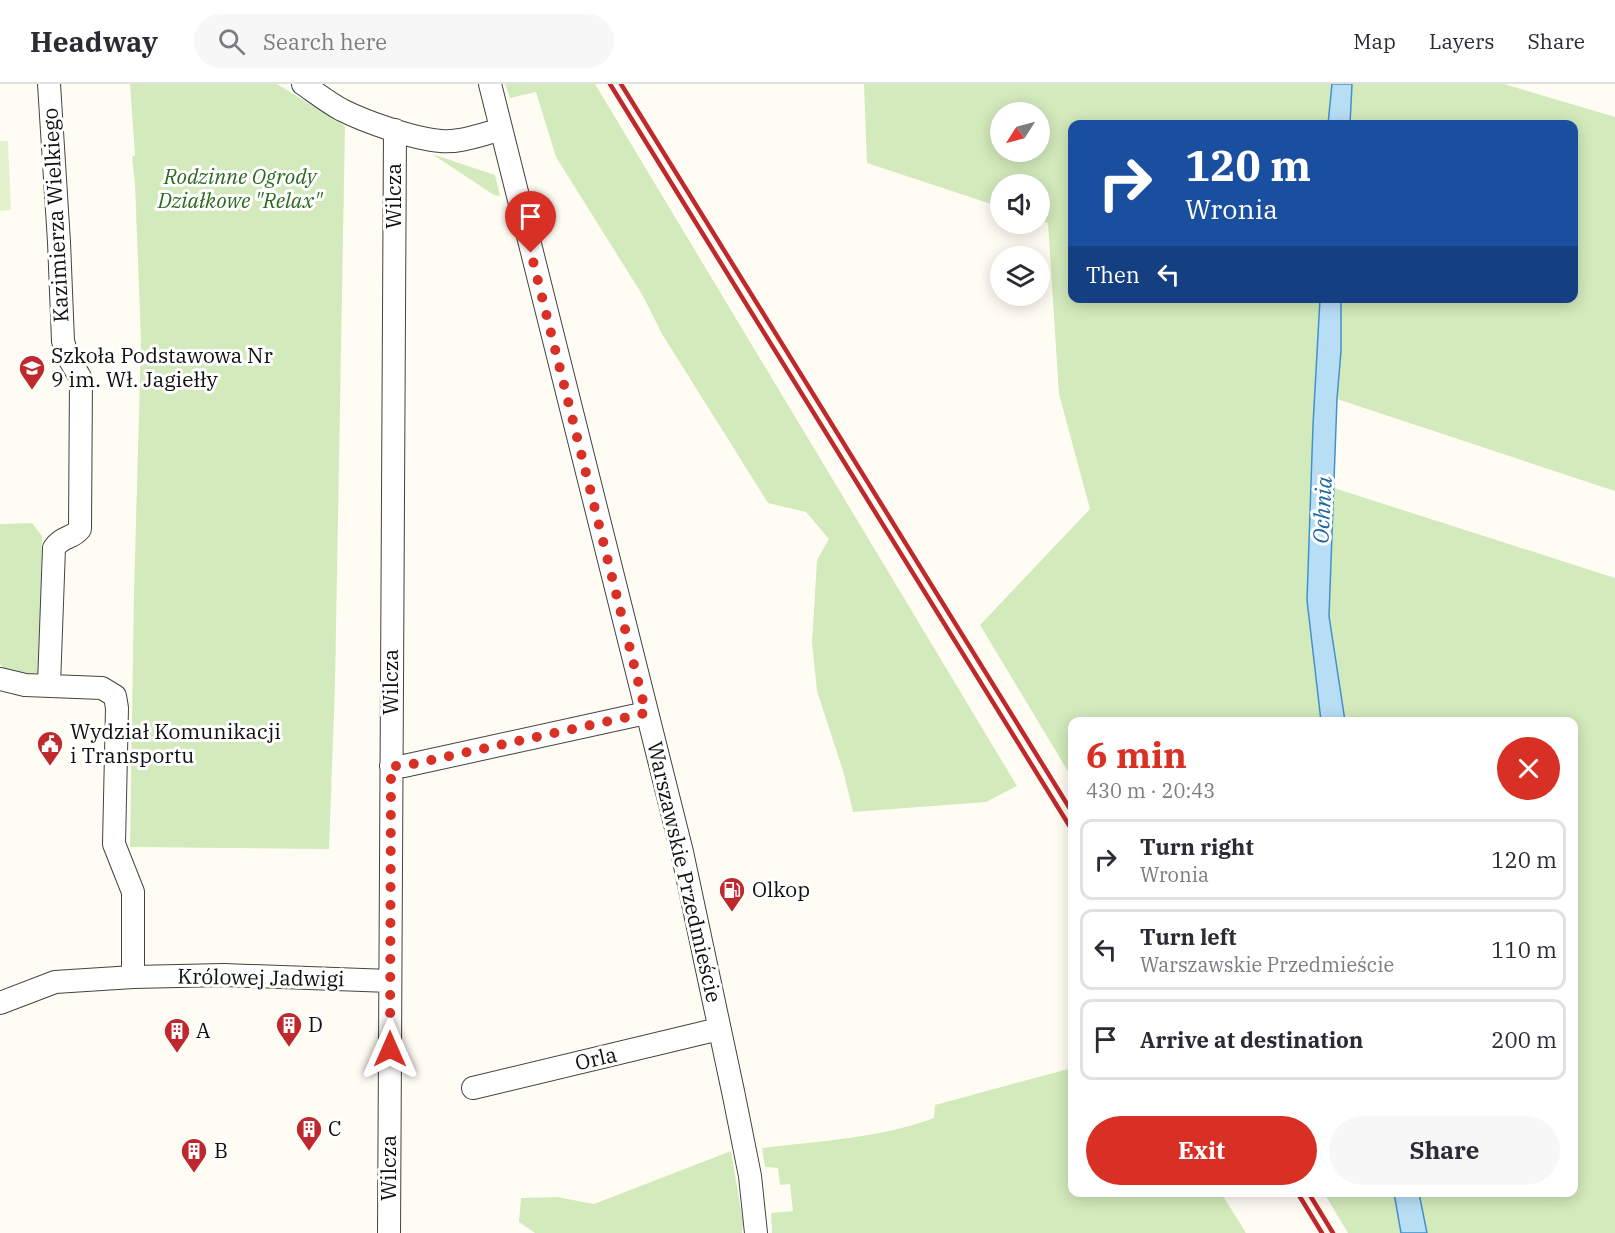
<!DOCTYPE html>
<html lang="en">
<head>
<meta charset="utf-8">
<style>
	:root { --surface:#fff; --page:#f7f7f7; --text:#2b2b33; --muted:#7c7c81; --line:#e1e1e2; --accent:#d93025 }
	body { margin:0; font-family:"IBM Plex Serif",serif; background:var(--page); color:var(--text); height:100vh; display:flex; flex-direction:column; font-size:22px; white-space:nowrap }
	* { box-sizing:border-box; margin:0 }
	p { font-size:20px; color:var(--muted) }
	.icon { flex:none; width:33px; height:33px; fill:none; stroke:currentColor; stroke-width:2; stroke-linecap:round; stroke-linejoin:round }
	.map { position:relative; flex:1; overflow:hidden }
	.sheet { position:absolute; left:1068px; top:633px; width:510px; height:480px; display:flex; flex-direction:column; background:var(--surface); border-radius:12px; box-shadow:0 3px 15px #0003 }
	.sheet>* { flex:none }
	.top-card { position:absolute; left:1068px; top:36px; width:510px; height:183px; border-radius:12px; box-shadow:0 3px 15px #0003; background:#1a4fa0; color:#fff; overflow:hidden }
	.needle { width:39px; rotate:234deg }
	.controls { position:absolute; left:990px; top:18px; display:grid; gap:12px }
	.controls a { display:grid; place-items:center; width:60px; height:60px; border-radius:50%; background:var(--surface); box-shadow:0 3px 15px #0003; font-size:30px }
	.pin { position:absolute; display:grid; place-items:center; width:51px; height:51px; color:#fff; margin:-62px -26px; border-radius:50% 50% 50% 0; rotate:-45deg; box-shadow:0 0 6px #0007 }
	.pin .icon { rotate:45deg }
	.me { position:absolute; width:66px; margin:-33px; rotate:0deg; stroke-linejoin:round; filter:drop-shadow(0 0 4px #0008) }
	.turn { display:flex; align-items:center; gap:21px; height:126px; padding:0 18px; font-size:27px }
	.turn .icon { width:78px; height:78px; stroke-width:2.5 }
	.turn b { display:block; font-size:42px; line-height:51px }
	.then { display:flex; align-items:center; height:57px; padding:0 18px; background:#0003; gap:12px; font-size:22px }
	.round { display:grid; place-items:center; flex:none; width:63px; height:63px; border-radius:32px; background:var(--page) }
	.head { display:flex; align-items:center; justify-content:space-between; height:102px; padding:0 18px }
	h1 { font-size:36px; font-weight:700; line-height:45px; color:var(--accent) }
	.button { display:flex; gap:12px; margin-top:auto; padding:12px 18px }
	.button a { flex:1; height:69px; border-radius:36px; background:var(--accent); color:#fff; font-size:24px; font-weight:700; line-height:69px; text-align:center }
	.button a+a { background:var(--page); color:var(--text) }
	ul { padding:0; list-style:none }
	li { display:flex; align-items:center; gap:18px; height:81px; margin:0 12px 9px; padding:0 6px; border:3px solid var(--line); border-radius:12px }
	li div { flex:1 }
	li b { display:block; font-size:22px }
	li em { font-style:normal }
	header { display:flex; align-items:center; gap:36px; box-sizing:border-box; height:84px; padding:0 30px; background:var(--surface); border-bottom:2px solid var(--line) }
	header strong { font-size:28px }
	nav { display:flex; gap:33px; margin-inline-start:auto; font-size:21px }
	.search { width:420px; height:54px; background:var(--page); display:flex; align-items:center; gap:15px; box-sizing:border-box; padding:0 21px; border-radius:33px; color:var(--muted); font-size:22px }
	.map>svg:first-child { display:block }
	.green { fill:#d3eabc; fill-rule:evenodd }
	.pitch { fill:#e4f1ce }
	.water { fill:#b8def6; stroke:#4092cc; stroke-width:1.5 }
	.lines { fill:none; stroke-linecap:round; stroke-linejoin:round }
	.minor-casing { stroke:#434343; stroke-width:24 }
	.minor { stroke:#fff; stroke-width:22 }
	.rail { stroke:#bf292d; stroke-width:4.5 }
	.route { stroke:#d93025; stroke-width:10; stroke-dasharray:0 18 }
	.labels { text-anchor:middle; stroke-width:6; stroke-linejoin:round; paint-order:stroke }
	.park-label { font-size:21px; font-style:italic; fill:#2e6820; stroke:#fff }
	.street-label { font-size:21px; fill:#101010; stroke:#fff }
	.poi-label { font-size:21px; fill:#101010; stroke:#fff; text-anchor:start }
	.water-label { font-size:22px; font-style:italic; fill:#1a64a1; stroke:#fff }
</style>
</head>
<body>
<header>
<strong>Headway</strong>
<div class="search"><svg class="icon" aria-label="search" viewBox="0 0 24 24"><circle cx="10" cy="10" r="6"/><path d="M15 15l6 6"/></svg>Search here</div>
<nav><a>Map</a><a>Layers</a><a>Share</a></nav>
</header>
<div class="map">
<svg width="1615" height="1149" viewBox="0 0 1615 1149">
	<rect width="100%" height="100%" fill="#fffdf3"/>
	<path class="green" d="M 130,0 L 277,0 L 345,42 L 335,601 L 329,765 L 130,763 L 134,509 L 141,257 L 135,99 L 132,73 L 135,71 Z
		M 505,0 L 595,0 L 1017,702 L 986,718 L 853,728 L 844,690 L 817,607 L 812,559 L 817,476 L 829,455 L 806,428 L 768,419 L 662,250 L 643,212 L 556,73 L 536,8 L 510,14 Z
		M 864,0 L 1332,0 L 1328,40 L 1072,40 L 1072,214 L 1320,215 L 1313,341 L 1307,516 L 1321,637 L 1072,638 L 1072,694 L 980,541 L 1090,425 L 1059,310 L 1048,139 L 1040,136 L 1040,100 L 1000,100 L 1000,123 L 867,79 ZM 1000,28 L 1040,28 L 1040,68 L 1000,68 Z
		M 1352,0 L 1504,0 L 1615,33 L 1615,407 L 1337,315 L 1341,267 L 1341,215 L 1574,214 L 1574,40 L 1350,40 Z
		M 432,70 L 495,91 L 500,112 L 494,111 Z
		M 1334,404 L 1615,494 L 1615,1149 L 1427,1149 L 1419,1109 L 1574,1108 L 1574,638 L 1345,637 L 1329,532 Z
		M 32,439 L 42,452 L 40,589 L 24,591 L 6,587 L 0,580 L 0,440 Z
		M 1072,984 L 1072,1108 L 1221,1109 L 1246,1149 L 772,1149 L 771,1129 L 793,1127 L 790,1100 L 780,1101 L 778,1084 L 765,1083 L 762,1064 C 819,1057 881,1054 934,1034 L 935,1021 Z
		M 731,1067 L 743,1139 L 742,1149 L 535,1149 L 519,1138 L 521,1114 L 557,1113 L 594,1120 Z
		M 1324,1109 L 1394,1109 L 1401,1149 L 1348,1149 Z"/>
	<path class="pitch" d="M 0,57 L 8,57 L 11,126 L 0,127 Z"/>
	<path class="water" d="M 1332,0 L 1352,0 L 1350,40 L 1328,40 Z
		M 1320,215 L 1341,215 L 1341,267 L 1337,315 L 1329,532 L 1345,637 L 1321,637 L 1307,516 L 1313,341 Z
		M 1394,1109 L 1419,1109 L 1427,1149 L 1401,1149 Z"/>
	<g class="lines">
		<g class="minor-casing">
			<path id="minor" d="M 303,0 C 316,9 329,19 342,26 C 366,38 414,55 441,57 C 460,59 482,50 500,46
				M 490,0 L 682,768 L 734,1012 L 750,1092 L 756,1149
				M 0,595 L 25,601 L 102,604 L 115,612 L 117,624 L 114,760 L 133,808 L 133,893
				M 49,601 L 54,464 C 63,451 71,456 80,445 L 81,295 L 67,271 L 63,257 L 59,158 L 49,0
				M 391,682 L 404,682 L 646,629
				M 0,919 L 55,898 L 133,893 L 224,891 L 390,897
				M 473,1004 L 719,945
				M 389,1149 L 395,46"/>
		</g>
		<use href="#minor" class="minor"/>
		<path class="rail" d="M 610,0 L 1072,746
			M 621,0 L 1072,728
			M 1297,1108 L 1322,1149
			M 1308,1108 L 1333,1149"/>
	</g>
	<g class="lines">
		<path class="route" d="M 390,965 L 391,682 L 404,682 L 646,629 L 531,169"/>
	</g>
	<defs>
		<g id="school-pin" transform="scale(1.35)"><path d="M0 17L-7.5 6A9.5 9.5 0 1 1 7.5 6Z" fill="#bf292d" stroke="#fff"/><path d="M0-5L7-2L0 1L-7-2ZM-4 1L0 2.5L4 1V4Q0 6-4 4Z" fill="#fff"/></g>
		<g id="civic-pin" transform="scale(1.35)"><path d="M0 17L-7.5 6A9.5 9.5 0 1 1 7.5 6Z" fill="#bf292d" stroke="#fff"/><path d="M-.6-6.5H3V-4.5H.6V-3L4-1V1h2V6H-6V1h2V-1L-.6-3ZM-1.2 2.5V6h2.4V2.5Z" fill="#fff"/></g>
		<g id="fuel-pin" transform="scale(1.35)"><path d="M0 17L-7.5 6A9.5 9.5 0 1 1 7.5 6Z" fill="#bf292d" stroke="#fff"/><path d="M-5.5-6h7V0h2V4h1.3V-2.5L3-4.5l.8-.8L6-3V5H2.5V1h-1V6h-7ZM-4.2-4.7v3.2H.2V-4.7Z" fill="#fff"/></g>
		<g id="building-pin" transform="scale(1.35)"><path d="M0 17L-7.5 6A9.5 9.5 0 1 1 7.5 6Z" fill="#bf292d" stroke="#fff"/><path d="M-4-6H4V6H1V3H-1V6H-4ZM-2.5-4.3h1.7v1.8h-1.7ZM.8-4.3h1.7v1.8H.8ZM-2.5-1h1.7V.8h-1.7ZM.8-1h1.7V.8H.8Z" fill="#fff"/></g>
	</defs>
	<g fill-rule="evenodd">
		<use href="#school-pin" x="32" y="284"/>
		<use href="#civic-pin" x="50" y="660"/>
		<use href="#fuel-pin" x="732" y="806"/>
		<use href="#building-pin" x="289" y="941"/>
		<use href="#building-pin" x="177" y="947"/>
		<use href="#building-pin" x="309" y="1045"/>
		<use href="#building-pin" x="194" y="1067"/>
	</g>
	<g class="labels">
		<g class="park-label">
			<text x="240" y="100">Rodzinne Ogrody<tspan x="240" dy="24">Działkowe "Relax"</tspan></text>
		</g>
		<g class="street-label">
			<text transform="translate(394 112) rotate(-90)" y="7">Wilcza</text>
			<text transform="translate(56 131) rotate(-93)" y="7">Kazimierza Wielkiego</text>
			<text transform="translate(391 598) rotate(-90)" y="7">Wilcza</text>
			<text transform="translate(684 788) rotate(77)" y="7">Warszawskie Przedmieście</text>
			<text transform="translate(261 894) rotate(1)" y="7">Królowej Jadwigi</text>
			<text transform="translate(596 975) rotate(-13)" y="7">Orla</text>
			<text transform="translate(389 1084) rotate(-90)" y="7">Wilcza</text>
		</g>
		<g class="poi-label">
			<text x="51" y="279">Szkoła Podstawowa Nr<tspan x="51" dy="24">9 im. Wł. Jagiełły</tspan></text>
			<text x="70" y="655">Wydział Komunikacji<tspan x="70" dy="24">i Transportu</tspan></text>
			<text x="752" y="813">Olkop</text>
			<text x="308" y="948">D</text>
			<text x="196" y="954">A</text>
			<text x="328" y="1052">C</text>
			<text x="214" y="1074">B</text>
		</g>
		<g class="water-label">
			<text transform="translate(1322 426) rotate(-87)" y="8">Ochnia</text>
		</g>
	</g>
</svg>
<div class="controls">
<a><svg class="needle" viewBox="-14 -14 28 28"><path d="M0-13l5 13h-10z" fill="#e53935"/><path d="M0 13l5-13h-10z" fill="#7c7c81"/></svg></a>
<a><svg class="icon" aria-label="sound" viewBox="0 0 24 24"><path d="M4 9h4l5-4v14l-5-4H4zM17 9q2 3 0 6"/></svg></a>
<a><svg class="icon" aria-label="layers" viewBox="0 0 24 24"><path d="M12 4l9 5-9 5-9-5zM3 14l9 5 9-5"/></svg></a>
</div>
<div class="pin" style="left:531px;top:169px;background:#d93025"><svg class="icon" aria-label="arrive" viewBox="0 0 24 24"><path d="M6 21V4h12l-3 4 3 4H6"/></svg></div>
<svg class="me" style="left:390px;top:965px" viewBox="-20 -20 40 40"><path d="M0-17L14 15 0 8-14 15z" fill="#d93025" stroke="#fff" stroke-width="4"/></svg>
<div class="top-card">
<div class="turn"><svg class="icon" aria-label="right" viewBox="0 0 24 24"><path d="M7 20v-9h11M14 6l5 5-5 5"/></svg><div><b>120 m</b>Wronia</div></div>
<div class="then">Then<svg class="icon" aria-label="left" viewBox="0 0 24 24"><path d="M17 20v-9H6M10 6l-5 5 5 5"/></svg></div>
</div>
<section class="sheet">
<div class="head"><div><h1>6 min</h1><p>430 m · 20:43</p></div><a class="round" style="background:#d93025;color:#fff"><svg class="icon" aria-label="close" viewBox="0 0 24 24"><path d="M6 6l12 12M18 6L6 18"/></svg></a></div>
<ul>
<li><svg class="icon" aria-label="right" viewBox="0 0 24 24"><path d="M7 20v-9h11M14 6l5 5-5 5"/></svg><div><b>Turn right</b><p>Wronia</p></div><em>120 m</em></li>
<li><svg class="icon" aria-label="left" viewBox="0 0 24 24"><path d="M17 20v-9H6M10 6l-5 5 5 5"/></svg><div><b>Turn left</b><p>Warszawskie Przedmieście</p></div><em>110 m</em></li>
<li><svg class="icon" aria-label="arrive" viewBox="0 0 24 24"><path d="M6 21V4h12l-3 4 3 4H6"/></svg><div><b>Arrive at destination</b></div><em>200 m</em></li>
</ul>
<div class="button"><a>Exit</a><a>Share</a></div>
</section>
</div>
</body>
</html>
